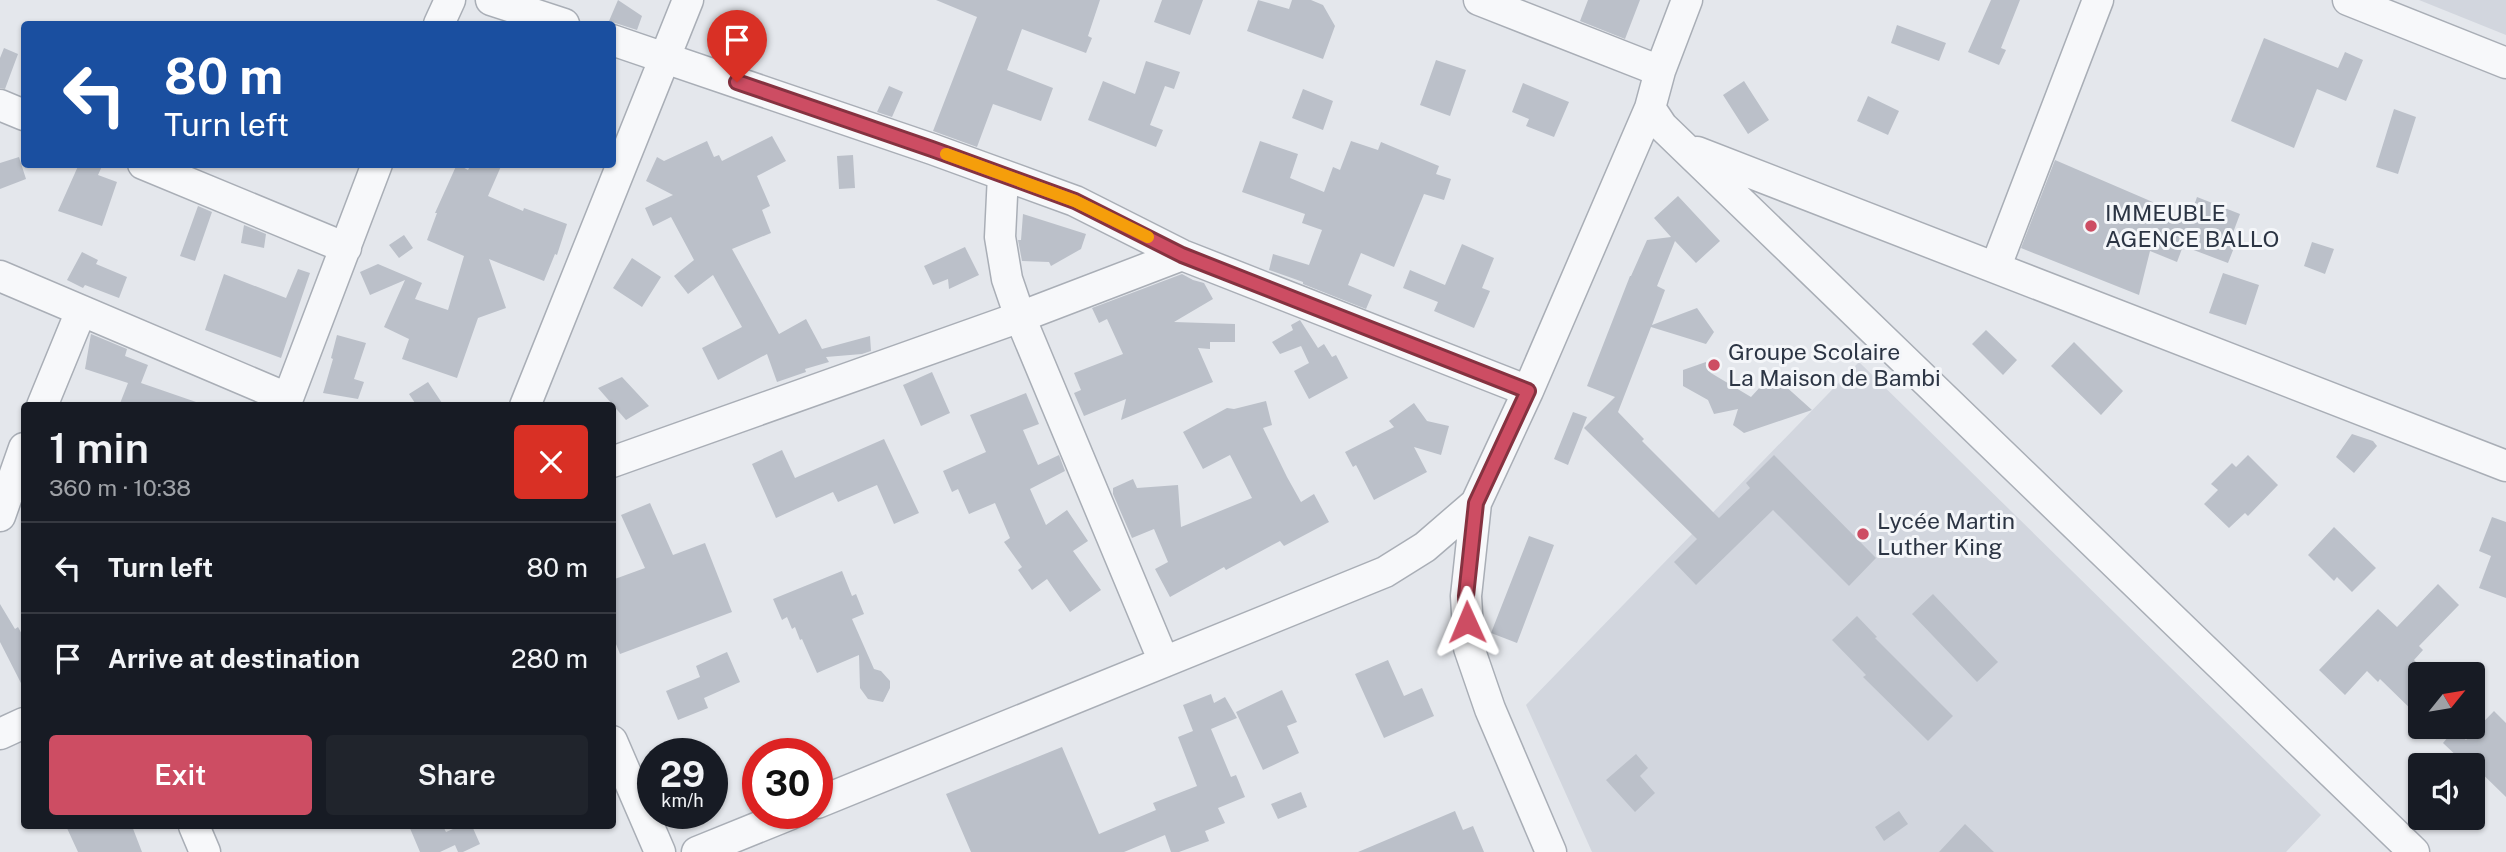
<!DOCTYPE html>
<html lang="en">
<head>
<meta charset="utf-8">
<style>
	:root { --surface:#171b24; --page:#20242c; --text:#f1f3f6; --muted:#9ea1a6; --line:#363941; --accent:#cd4d63 }
	body { margin:0; font-family:"Public Sans",sans-serif; background:var(--page); color:var(--text); height:100vh; display:flex; flex-direction:column; font-size:26px; white-space:nowrap }
	* { box-sizing:border-box; margin:0 }
	p { font-size:23px; color:var(--muted) }
	.icon { flex:none; width:38px; height:38px; fill:none; stroke:currentColor; stroke-width:2; stroke-linecap:round; stroke-linejoin:round }
	.map { position:relative; flex:1; overflow:hidden }
	.panel { position:absolute; left:21px; top:402px; width:595px; height:427px; display:flex; flex-direction:column; background:var(--surface); border-radius:7px; box-shadow:0 2px 5px #0004 }
	.panel>* { flex:none }
	.hud { position:absolute; left:21px; top:21px; width:595px; height:147px; border-radius:7px; box-shadow:0 2px 5px #0004; background:#1a4fa0; color:#fff; overflow:hidden }
	.needle { width:46px; rotate:60deg }
	.controls { position:absolute; left:2408px; top:662px; display:grid; gap:14px }
	.controls a { display:grid; place-items:center; width:77px; height:77px; border-radius:7px; background:var(--surface); box-shadow:0 2px 5px #0004; font-size:35px }
	.speed { position:absolute; left:637px; top:738px; display:flex; gap:14px; font-size:35px; font-weight:700; text-align:center }
	.speed>* { display:grid; place-content:center; width:91px; height:91px; border-radius:50%; background:var(--surface); box-shadow:0 2px 5px #0004; line-height:1 }
	.speed small { font-size:18px; font-weight:400 }
	.speed .limit { border:10px solid #d22; background:#fff; color:#111 }
	.pin { position:absolute; display:grid; place-items:center; width:60px; height:60px; color:#fff; margin:-72px -30px; border-radius:50% 50% 50% 0; rotate:-45deg; box-shadow:0 0 7px #0007 }
	.pin .icon { rotate:45deg }
	.me { position:absolute; width:77px; margin:-38px; rotate:359deg; stroke-linejoin:round; filter:drop-shadow(0 0 5px #0008) }
	.turn { display:flex; align-items:center; gap:24px; height:147px; padding:0 28px; font-size:32px }
	.turn .icon { width:91px; height:91px; stroke-width:2.5 }
	.turn b { display:block; font-size:49px; line-height:60px }
	.round { display:grid; place-items:center; flex:none; width:74px; height:74px; border-radius:7px; background:var(--page) }
	.headline { display:flex; align-items:center; justify-content:space-between; height:119px; padding:0 28px }
	h1 { font-size:42px; font-weight:600; line-height:52px }
	.cta { display:flex; gap:14px; margin-top:auto; padding:14px 28px }
	.cta a { flex:1; height:80px; border-radius:7px; background:var(--accent); color:#fff; font-size:28px; font-weight:600; line-height:80px; text-align:center }
	.cta a+a { background:var(--page); color:var(--text) }
	ul { padding:0; list-style:none }
	li { display:flex; align-items:center; gap:21px; height:91px; padding:0 28px; border-top:2px solid var(--line) }
	li div { flex:1 }
	li b { display:block; font-size:26px }
	li em { font-style:normal }
	.map>svg:first-child { display:block }
	.built { fill:#d2d6de }
	.building { fill:#bbc0c9 }
	.lines { fill:none; stroke-linecap:round; stroke-linejoin:round }
	.minor-casing { stroke:#a9aeb6; stroke-width:33 }
	.minor { stroke:#f7f8fa; stroke-width:30 }
	.route-casing { stroke:#853240; stroke-width:18 }
	.route { stroke:#cd4d63; stroke-width:12 }
	.slow { stroke:#f59e0b; stroke-width:12 }
	.poi-dot { fill:#cd4d63; stroke:#f4f6f9; stroke-width:2.5 }
	.labels { text-anchor:middle; stroke-width:6; stroke-linejoin:round; paint-order:stroke }
	.poi-label { font-size:23px; fill:#2c3544; stroke:#f4f6f9; text-anchor:start }
</style>
</head>
<body>
<div class="map">
<svg width="2506" height="852" viewBox="0 0 2506 852">
	<rect width="100%" height="100%" fill="#e4e7ec"/>
	<path class="built" d="M 2419,0 L 2506,0 L 2506,35 Z
		M 1859,362 L 2321,815 L 2286,852 L 1592,852 L 1526,705 Z"/>
	<path class="building" d="M 618,0 L 642,16 L 637,30 L 609,21 Z
		M 936,0 L 1100,0 L 1088,36 L 1092,38 L 1086,53 L 1022,29 L 1007,70 L 1053,88 L 1041,121 L 993,104 L 977,147 L 933,131 L 977,17 Z
		M 1162,0 L 1203,0 L 1190,35 L 1154,22 Z
		M 1258,0 L 1289,9 L 1292,0 L 1311,0 L 1323,5 L 1335,26 L 1323,59 L 1247,31 Z
		M 1588,0 L 1640,0 L 1625,39 L 1580,21 Z
		M 1991,0 L 2020,0 L 2001,48 L 2006,50 L 1999,65 L 1968,52 Z
		M 1897,25 L 1946,43 L 1939,61 L 1891,43 Z
		M 2264,38 L 2338,68 L 2345,52 L 2363,60 L 2346,101 L 2317,89 L 2294,148 L 2231,121 Z
		M 4,48 L 18,54 L 5,89 L 0,88 L 0,58 Z
		M 1436,60 L 1466,70 L 1450,116 L 1420,105 Z
		M 1146,61 L 1180,72 L 1174,89 L 1165,86 L 1150,125 L 1163,130 L 1156,147 L 1088,120 L 1103,81 L 1135,94 Z
		M 1744,81 L 1769,120 L 1748,134 L 1723,95 Z
		M 1523,83 L 1569,102 L 1554,137 L 1526,126 L 1529,119 L 1512,112 Z
		M 889,86 L 903,92 L 892,117 L 877,112 Z
		M 1303,89 L 1333,101 L 1323,130 L 1292,118 Z
		M 1868,96 L 1899,111 L 1888,135 L 1857,121 Z
		M 2394,109 L 2416,117 L 2398,174 L 2376,167 Z
		M 772,136 L 786,161 L 757,176 L 770,206 L 762,210 L 771,233 L 732,249 L 779,334 L 806,319 L 822,349 L 870,336 L 871,351 L 862,354 L 826,357 L 829,362 L 805,369 L 806,372 L 777,382 L 767,354 L 718,380 L 702,348 L 742,327 L 713,275 L 688,294 L 674,276 L 694,260 L 671,217 L 653,226 L 645,208 L 673,195 L 646,181 L 657,157 L 664,161 L 707,141 L 714,157 L 719,155 L 722,161 Z
		M 1260,141 L 1298,154 L 1290,178 L 1324,192 L 1333,167 L 1340,170 L 1351,141 L 1378,150 L 1381,142 L 1439,166 L 1436,174 L 1451,179 L 1444,200 L 1424,194 L 1394,267 L 1361,253 L 1348,285 L 1372,295 L 1366,309 L 1303,284 L 1303,282 L 1269,270 L 1273,254 L 1309,265 L 1322,230 L 1302,223 L 1305,214 L 1242,192 Z
		M 853,155 L 855,188 L 839,189 L 837,156 Z
		M 19,157 L 26,179 L 0,189 L 0,163 Z
		M 2055,160 L 2162,206 L 2160,213 L 2188,223 L 2197,197 L 2240,214 L 2231,238 L 2237,240 L 2228,263 L 2183,246 L 2177,262 L 2150,251 L 2139,295 L 2021,248 Z
		M 79,164 L 103,164 L 98,175 L 117,182 L 102,226 L 58,211 Z
		M 457,164 L 468,170 L 471,164 L 502,164 L 488,196 L 523,211 L 524,208 L 567,224 L 557,255 L 555,254 L 544,281 L 489,259 L 506,308 L 478,318 L 457,378 L 402,359 L 409,339 L 384,327 L 405,280 L 370,295 L 360,272 L 378,264 L 411,278 L 422,283 L 415,299 L 448,310 L 464,256 L 427,240 L 437,213 L 435,213 Z
		M 1678,196 L 1720,241 L 1696,263 L 1675,241 L 1657,286 L 1665,290 L 1652,325 L 1697,308 L 1714,332 L 1706,344 L 1651,327 L 1618,412 L 1644,439 L 1642,441 L 1719,518 L 1750,488 L 1746,483 L 1774,455 L 1876,558 L 1849,586 L 1773,510 L 1696,585 L 1674,562 L 1697,539 L 1584,428 L 1615,397 L 1587,386 L 1630,276 L 1631,276 L 1647,240 L 1671,237 L 1654,218 Z
		M 198,206 L 212,212 L 195,261 L 180,256 Z
		M 1023,214 L 1086,234 L 1081,249 L 1051,266 L 1049,262 L 1022,261 L 1018,240 L 1021,240 Z
		M 244,225 L 266,234 L 264,248 L 241,243 Z
		M 404,235 L 413,248 L 399,258 L 389,245 Z
		M 2312,242 L 2334,249 L 2325,274 L 2304,266 Z
		M 1462,244 L 1494,258 L 1482,288 L 1490,291 L 1474,328 L 1434,311 L 1438,302 L 1403,288 L 1410,270 L 1445,285 Z
		M 965,247 L 979,275 L 949,289 L 948,279 L 933,285 L 924,266 Z
		M 82,252 L 98,260 L 96,264 L 127,277 L 119,298 L 85,285 L 83,288 L 67,280 Z
		M 632,258 L 661,277 L 642,307 L 613,288 Z
		M 298,269 L 310,273 L 281,358 L 205,330 L 224,274 L 286,298 Z
		M 2223,273 L 2259,285 L 2246,325 L 2209,313 Z
		M 1182,274 L 1193,280 L 1204,283 L 1213,299 L 1174,322 L 1235,324 L 1235,342 L 1210,342 L 1210,349 L 1198,348 L 1213,382 L 1121,420 L 1126,399 L 1084,416 L 1074,393 L 1081,390 L 1074,373 L 1123,354 L 1107,319 L 1099,323 L 1092,308 Z
		M 1300,320 L 1318,348 L 1324,344 L 1332,357 L 1336,355 L 1348,378 L 1309,399 L 1294,371 L 1309,363 L 1301,346 L 1280,354 L 1272,342 L 1293,330 L 1291,325 Z
		M 1986,330 L 2017,360 L 2003,375 L 1972,344 Z
		M 91,334 L 127,349 L 125,356 L 148,365 L 141,383 L 199,403 L 199,406 L 119,406 L 128,383 L 85,369 Z
		M 337,335 L 366,343 L 354,379 L 364,382 L 358,399 L 323,393 L 333,359 L 331,358 Z
		M 2074,342 L 2123,391 L 2101,415 L 2051,366 Z
		M 1706,362 L 1711,373 L 1751,397 L 1772,374 L 1812,410 L 1744,433 L 1733,425 L 1738,409 L 1714,414 L 1708,400 L 1683,386 L 1683,370 Z
		M 932,372 L 950,413 L 921,426 L 903,385 Z
		M 622,377 L 649,406 L 626,420 L 598,388 Z
		M 428,382 L 444,406 L 417,406 L 409,394 Z
		M 1026,393 L 1039,424 L 1023,430 L 1038,465 L 1059,455 L 1065,471 L 1030,489 L 1046,525 L 1067,510 L 1088,541 L 1073,551 L 1101,590 L 1070,612 L 1047,579 L 1032,590 L 1018,570 L 1022,567 L 1004,542 L 1010,538 L 995,503 L 969,514 L 958,489 L 952,492 L 943,471 L 986,452 L 970,415 Z
		M 1266,401 L 1272,425 L 1263,428 L 1287,477 L 1301,502 L 1314,494 L 1329,522 L 1284,546 L 1280,541 L 1226,570 L 1224,567 L 1170,597 L 1155,569 L 1168,562 L 1154,529 L 1132,538 L 1113,494 L 1113,488 L 1133,479 L 1137,488 L 1178,485 L 1181,527 L 1252,498 L 1230,455 L 1203,469 L 1183,432 L 1227,408 L 1234,409 Z
		M 1414,403 L 1427,421 L 1449,426 L 1441,455 L 1414,447 L 1427,472 L 1374,500 L 1356,465 L 1353,467 L 1345,452 L 1394,427 L 1389,421 Z
		M 1573,412 L 1587,417 L 1568,465 L 1554,459 Z
		M 2352,434 L 2373,441 L 2377,446 L 2354,473 L 2336,457 Z
		M 884,439 L 919,513 L 894,524 L 877,485 L 838,502 L 833,492 L 776,518 L 752,464 L 782,450 L 795,478 Z
		M 2248,455 L 2278,485 L 2248,516 L 2245,513 L 2229,528 L 2204,504 L 2218,490 L 2211,484 L 2232,463 L 2236,467 Z
		M 650,503 L 673,555 L 705,543 L 732,612 L 620,654 L 612,634 L 612,580 L 645,568 L 621,515 Z
		M 2492,517 L 2506,522 L 2506,598 L 2479,588 L 2491,556 L 2479,551 Z
		M 2334,527 L 2376,568 L 2352,592 L 2337,577 L 2334,581 L 2308,555 Z
		M 1529,536 L 1554,545 L 1517,643 L 1491,633 Z
		M 842,571 L 852,596 L 856,594 L 864,614 L 852,619 L 874,669 L 881,671 L 890,681 L 890,688 L 883,702 L 868,699 L 860,688 L 859,655 L 817,673 L 802,639 L 800,640 L 795,627 L 792,629 L 787,617 L 782,620 L 773,599 Z
		M 2438,584 L 2459,605 L 2419,646 L 2423,650 L 2414,660 L 2420,666 L 2420,718 L 2380,679 L 2378,682 L 2367,671 L 2345,695 L 2319,670 L 2378,609 L 2397,627 Z
		M 1933,594 L 1998,662 L 1977,682 L 1912,614 Z
		M 0,604 L 15,629 L 18,627 L 24,638 L 24,689 L 0,642 Z
		M 1857,616 L 1877,637 L 1875,638 L 1953,716 L 1928,741 L 1863,677 L 1866,675 L 1832,640 Z
		M 727,652 L 740,682 L 704,698 L 708,708 L 678,720 L 666,691 L 700,677 L 696,666 Z
		M 1388,660 L 1404,696 L 1422,688 L 1434,716 L 1384,738 L 1355,674 Z
		M 1282,690 L 1297,722 L 1287,726 L 1299,753 L 1263,770 L 1236,712 Z
		M 1211,694 L 1214,703 L 1225,697 L 1237,718 L 1211,729 L 1231,777 L 1236,775 L 1245,797 L 1218,808 L 1225,823 L 1205,831 L 1209,841 L 1179,852 L 1171,852 L 1165,835 L 1124,852 L 971,852 L 946,794 L 1062,747 L 1099,834 L 1156,810 L 1153,803 L 1197,786 L 1178,737 L 1193,731 L 1183,705 Z
		M 2494,711 L 2506,723 L 2506,797 L 2467,759 L 2463,762 L 2443,743 L 2455,729 L 2466,740 Z
		M 1636,754 L 1648,768 L 1640,776 L 1655,793 L 1635,812 L 1606,780 Z
		M 1301,792 L 1307,807 L 1278,819 L 1271,804 Z
		M 1455,811 L 1463,830 L 1473,826 L 1484,852 L 1358,852 Z
		M 1899,811 L 1908,824 L 1884,841 L 1875,827 Z
		M 1965,824 L 1994,852 L 1939,852 Z
		M 66,826 L 132,826 L 142,852 L 78,852 Z
		M 409,826 L 443,826 L 446,832 L 460,826 L 472,826 L 480,844 L 463,852 L 458,852 L 455,845 L 440,852 L 420,852 Z"/>
	<g class="lines">
		<g class="minor-casing">
			<path id="minor" d="M 491,0 L 564,24
				M 1479,0 L 1660,71
				M 1687,0 L 1660,71 L 1650,108 L 1662,126 L 2414,852
				M 2348,0 L 2506,63
				M 439,24 L 450,0
				M 612,40 L 932,149 L 1075,201 L 1182,255 L 1528,391
				M 0,105 L 24,115
				M 1697,152 L 2506,466
				M 143,164 L 346,248
				M 1003,175 L 1000,237 L 1007,279 L 1020,317 L 1182,255
				M 1996,266 L 2098,0
				M 0,276 L 287,398
				M 42,406 L 81,311
				M 285,406 L 377,164
				M 525,406 L 688,0
				M 612,462 L 1020,317 L 1164,662
				M 0,516 L 24,448
				M 0,734 L 24,723
				M 612,741 L 660,852
				M 817,803 L 1385,572 L 1425,547 L 1476,503
				M 194,826 L 205,852
				M 697,852 L 791,814
				M 1551,852 L 1490,709 L 1469,648 L 1466,596 L 1476,503 L 1528,391 L 1650,108"/>
		</g>
		<use href="#minor" class="minor"/>
	</g>
	<g class="lines">
		<g class="route-casing">
			<path id="route" d="M 737,82 L 932,149 L 1075,201 L 1182,255 L 1528,391 L 1476,503 L 1466,596 L 1467,622"/>
		</g>
		<use href="#route" class="route"/>
		<path class="slow" d="M 946,154 L 1075,201 L 1148,237"/>
	</g>
	<g class="poi-dot">
		<circle cx="2091" cy="226" r="7"/>
		<circle cx="1714" cy="365" r="7"/>
		<circle cx="1863" cy="534" r="7"/>
	</g>
	<g class="labels">
		<g class="poi-label">
			<text x="2105" y="221">IMMEUBLE<tspan x="2105" dy="26">AGENCE BALLO</tspan></text>
			<text x="1728" y="360">Groupe Scolaire<tspan x="1728" dy="26">La Maison de Bambi</tspan></text>
			<text x="1877" y="529">Lycée Martin<tspan x="1877" dy="26">Luther King</tspan></text>
		</g>
	</g>
</svg>
<div class="controls">
<a><svg class="needle" viewBox="-14 -14 28 28"><path d="M0-13l5 13h-10z" fill="#e53935"/><path d="M0 13l5-13h-10z" fill="#9ea1a6"/></svg></a>
<a><svg class="icon" aria-label="sound" viewBox="0 0 24 24"><path d="M4 9h4l5-4v14l-5-4H4zM17 9q2 3 0 6"/></svg></a>
</div>
<div class="speed"><div>29<small>km/h</small></div><div class="limit">30</div></div>
<div class="pin" style="left:737px;top:82px;background:#d93025"><svg class="icon" aria-label="arrive" viewBox="0 0 24 24"><path d="M6 21V4h12l-3 4 3 4H6"/></svg></div>
<svg class="me" style="left:1467px;top:622px" viewBox="-20 -20 40 40"><path d="M0-17L14 15 0 8-14 15z" fill="#cd4d63" stroke="#fff" stroke-width="4"/></svg>
<div class="hud">
<div class="turn"><svg class="icon" aria-label="left" viewBox="0 0 24 24"><path d="M17 20v-9H6M10 6l-5 5 5 5"/></svg><div><b>80 m</b>Turn left</div></div>
</div>
<section class="panel">
<div class="headline"><div><h1>1 min</h1><p>360 m · 10:38</p></div><a class="round" style="background:#d93025;color:#fff"><svg class="icon" aria-label="close" viewBox="0 0 24 24"><path d="M6 6l12 12M18 6L6 18"/></svg></a></div>
<ul>
<li><svg class="icon" aria-label="left" viewBox="0 0 24 24"><path d="M17 20v-9H6M10 6l-5 5 5 5"/></svg><div><b>Turn left</b></div><em>80 m</em></li>
<li><svg class="icon" aria-label="arrive" viewBox="0 0 24 24"><path d="M6 21V4h12l-3 4 3 4H6"/></svg><div><b>Arrive at destination</b></div><em>280 m</em></li>
</ul>
<div class="cta"><a>Exit</a><a>Share</a></div>
</section>
</div>
</body>
</html>
